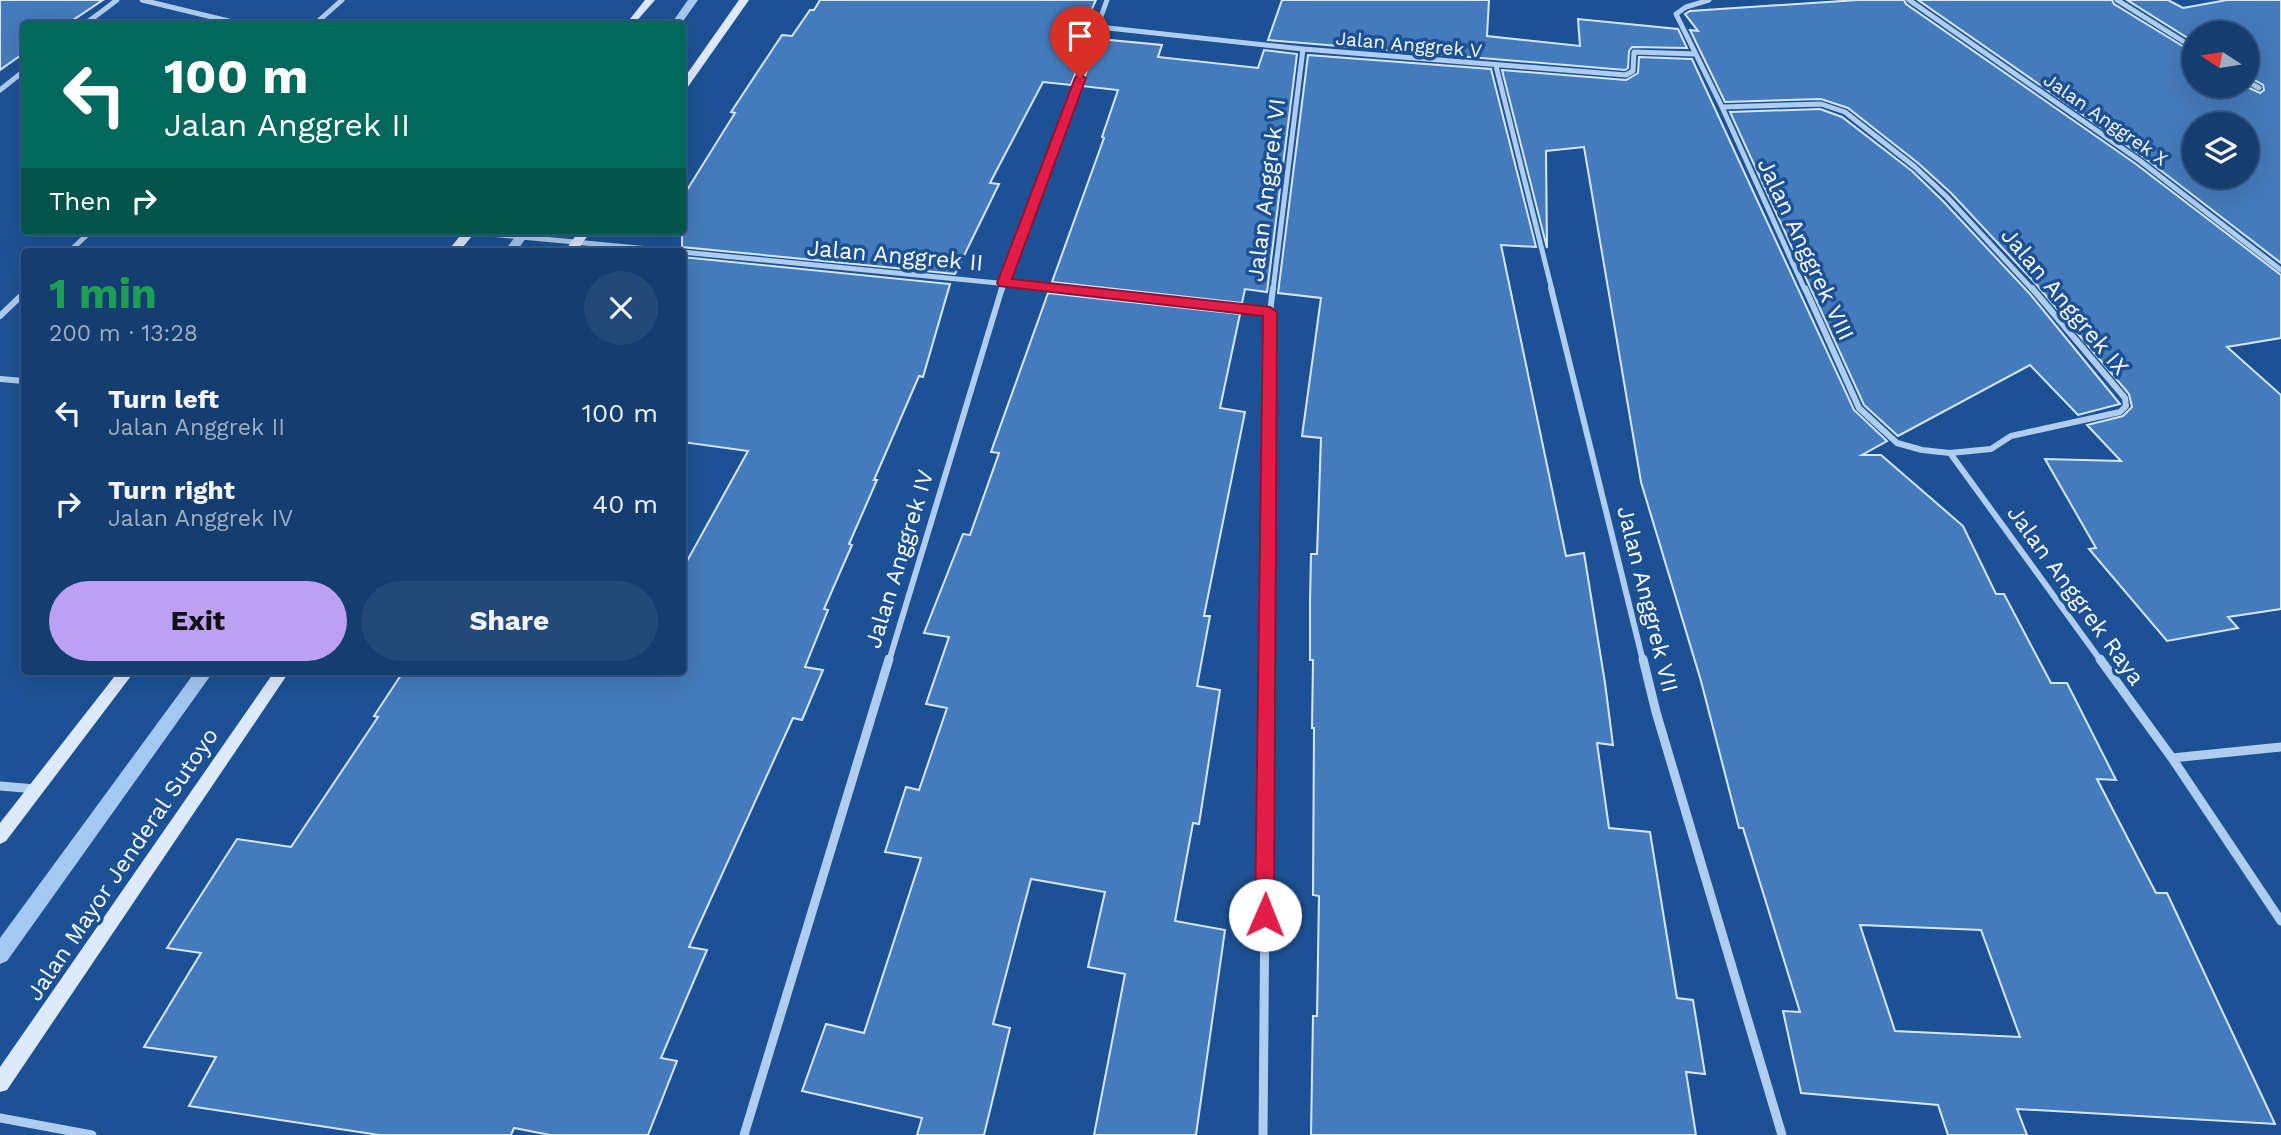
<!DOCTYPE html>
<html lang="en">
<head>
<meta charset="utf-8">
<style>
	:root { --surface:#153e70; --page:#224978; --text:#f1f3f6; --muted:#9daec3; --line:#345783; --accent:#bca0f2 }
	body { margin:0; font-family:"Work Sans",sans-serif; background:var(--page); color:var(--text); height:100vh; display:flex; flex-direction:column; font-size:26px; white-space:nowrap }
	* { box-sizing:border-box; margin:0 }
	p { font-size:23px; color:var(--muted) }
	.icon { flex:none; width:38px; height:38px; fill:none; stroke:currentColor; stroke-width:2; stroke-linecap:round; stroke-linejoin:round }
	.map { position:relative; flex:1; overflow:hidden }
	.sheet { position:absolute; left:21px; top:248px; width:665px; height:427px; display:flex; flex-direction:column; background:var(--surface); border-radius:7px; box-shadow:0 7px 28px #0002,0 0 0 2px var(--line) }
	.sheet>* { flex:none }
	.hud { position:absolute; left:21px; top:21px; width:665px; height:214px; border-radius:7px; box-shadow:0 7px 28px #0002,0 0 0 2px var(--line); background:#00695c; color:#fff; overflow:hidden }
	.needle { width:46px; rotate:282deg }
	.fabs { position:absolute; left:2182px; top:21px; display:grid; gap:14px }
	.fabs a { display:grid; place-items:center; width:77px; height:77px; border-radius:50%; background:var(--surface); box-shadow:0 7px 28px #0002,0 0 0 2px var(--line); font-size:35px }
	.pin { position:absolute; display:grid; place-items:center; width:60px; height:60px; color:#fff; margin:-72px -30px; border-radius:50% 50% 50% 0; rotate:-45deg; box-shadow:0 0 7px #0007 }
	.pin .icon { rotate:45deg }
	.me { position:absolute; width:77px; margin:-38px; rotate:1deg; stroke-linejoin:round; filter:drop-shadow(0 0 5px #0008) }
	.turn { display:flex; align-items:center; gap:24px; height:147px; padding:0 28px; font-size:32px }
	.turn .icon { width:91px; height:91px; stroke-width:2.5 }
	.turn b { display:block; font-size:49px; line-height:60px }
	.then { display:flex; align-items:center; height:66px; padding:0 28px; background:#0003; gap:14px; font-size:26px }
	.round { display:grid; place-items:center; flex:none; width:74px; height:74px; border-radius:37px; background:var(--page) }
	.head { display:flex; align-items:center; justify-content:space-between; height:119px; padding:0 28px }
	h1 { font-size:42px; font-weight:700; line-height:52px; color:#1e9e55 }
	.button { display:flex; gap:14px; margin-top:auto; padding:14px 28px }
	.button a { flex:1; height:80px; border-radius:42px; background:var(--accent); color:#111; font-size:28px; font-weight:700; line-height:80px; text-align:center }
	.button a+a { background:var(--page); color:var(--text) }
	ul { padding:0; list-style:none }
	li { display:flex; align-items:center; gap:21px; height:91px; padding:0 28px }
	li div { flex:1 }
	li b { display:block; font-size:26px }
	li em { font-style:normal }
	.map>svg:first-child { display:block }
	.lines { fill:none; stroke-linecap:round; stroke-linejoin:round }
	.stream { fill:#a3c8f1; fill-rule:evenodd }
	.building { fill:#447bbc; stroke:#d6e7fb; stroke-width:2; fill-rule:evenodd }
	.minor-far2 { stroke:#afcdef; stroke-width:5 }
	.minor-far1 { stroke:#afcdef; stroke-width:6 }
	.minor { stroke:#afcdef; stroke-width:9 }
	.secondary { fill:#ddeafb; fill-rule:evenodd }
	.route { fill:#e11d48; stroke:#92132f; stroke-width:2 }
	.labels { text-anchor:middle; stroke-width:7; stroke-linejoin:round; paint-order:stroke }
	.far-street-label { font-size:19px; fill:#fff; stroke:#1c5295 }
	.street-label { font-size:23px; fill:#fff; stroke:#1c5295 }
</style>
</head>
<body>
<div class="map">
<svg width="2281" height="1135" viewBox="0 0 2281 1135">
	<rect width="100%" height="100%" fill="#1c5295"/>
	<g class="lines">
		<path class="stream" d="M 688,0 L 698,0 L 681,24 L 671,24 Z
			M 519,231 L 531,231 L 516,252 L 504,252 Z
			M 195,672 L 213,672 L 7,961 L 0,964 L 0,938 Z"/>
	</g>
	<path class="building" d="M 0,0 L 103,0 L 67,24 L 24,24 L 24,53 L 0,70 Z
		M 820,0 L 1096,0 L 1079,37 L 1088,38 L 1071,85 L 1043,82 L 990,183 L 999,184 L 955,274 L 682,247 L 682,198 L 735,113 L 731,112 L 782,35 L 792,36 L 810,10 L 814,10 Z
		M 1282,0 L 1489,0 L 1487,36 L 1580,46 L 1578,19 L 1678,29 L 1687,48 L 1632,47 L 1629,51 L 1628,68 L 1625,70 L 1268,40 Z
		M 1858,0 L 1904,0 L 1906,4 L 2136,164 L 2281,275 L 2281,338 L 2227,347 L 2281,395 L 2281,609 L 2228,617 L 2238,628 L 2167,641 L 2089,549 L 2096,548 L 2045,459 L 2121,461 L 2087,425 L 2123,416 L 2132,407 L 2129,394 L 2036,284 L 1951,193 L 1918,163 L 1848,108 L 1821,99 L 1725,102 L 1690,30 L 1698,31 L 1685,14 L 1690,11 Z
		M 1918,0 L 2112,0 L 2114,4 L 2194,53 L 2194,86 L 2245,86 L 2260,93 L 2264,90 L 2263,85 L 2247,76 L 2247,33 L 2194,33 L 2194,42 L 2127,0 L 2168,0 L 2183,8 L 2227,0 L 2281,0 L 2281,263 L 2142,156 ZM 2194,124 L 2247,124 L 2247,177 L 2194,177 Z
		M 1099,39 L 1162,45 L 1158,57 L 1258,68 L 1264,50 L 1297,54 L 1267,292 L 1245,289 L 1242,303 L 1052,282 L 1104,138 L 1102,137 L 1118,90 L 1081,86 Z
		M 1308,55 L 1491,69 L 1536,247 L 1501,245 L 1566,556 L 1584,553 L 1605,683 L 1613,745 L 1597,743 L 1609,828 L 1650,832 L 1677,998 L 1693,1000 L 1705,1074 L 1686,1072 L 1696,1135 L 1311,1135 L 1313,1016 L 1317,1016 L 1319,896 L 1313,895 L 1314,728 L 1312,728 L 1313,660 L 1310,660 L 1310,603 L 1311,554 L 1317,554 L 1321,438 L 1302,436 L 1321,298 L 1278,293 Z
		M 1639,57 L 1692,59 L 1854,410 L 1887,441 L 1862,455 L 1881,455 L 1963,526 L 1996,594 L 2004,594 L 2051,683 L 2067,683 L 2116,780 L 2097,779 L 2156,893 L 2167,893 L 2275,1124 L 2017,1109 L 2027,1135 L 1948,1135 L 1938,1105 L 1801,1093 L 1783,1011 L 1800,1012 L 1743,828 L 1739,828 L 1701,681 L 1641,482 L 1584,147 L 1546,151 L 1547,248 L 1502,70 L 1626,80 L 1638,73 ZM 1860,925 L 1981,930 L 2020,1037 L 1895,1031 Z
		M 1820,109 L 1842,117 L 1912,171 L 1943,201 L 2030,294 L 2120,404 L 2078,415 L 2030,365 L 1898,436 L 1864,405 L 1730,112 Z
		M 682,257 L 950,284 L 923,377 L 919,376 L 874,480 L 877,480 L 849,544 L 852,545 L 824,609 L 828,610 L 805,667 L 823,670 L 802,720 L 793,718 L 689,947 L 707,950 L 661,1058 L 677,1061 L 648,1135 L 550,1135 L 514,1128 L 511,1135 L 379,1135 L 189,1106 L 216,1057 L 144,1047 L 201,953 L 167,948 L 237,839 L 291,847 L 378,717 L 374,716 L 403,672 L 682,672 L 682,570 L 748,451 L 682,442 Z
		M 1048,293 L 1240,314 L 1220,408 L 1245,412 L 1204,616 L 1210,616 L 1197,686 L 1220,690 L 1199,824 L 1193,823 L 1175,921 L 1225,930 L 1196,1135 L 1094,1135 L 1125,974 L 1088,967 L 1105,892 L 1031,879 L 993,1024 L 1010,1028 L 984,1135 L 917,1135 L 922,1118 L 802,1091 L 826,1024 L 864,1033 L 921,858 L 885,852 L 906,787 L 919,790 L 947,708 L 926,704 L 949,637 L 924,633 L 963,534 L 970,535 L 999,453 L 991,452 Z"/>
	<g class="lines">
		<path class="minor-far2" d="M 142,0 L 241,24
			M 1709,0 L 1686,7 L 1676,14 L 1722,107
			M 1909,0 L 2139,160 L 2281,270
			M 2117,0 L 2194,48
			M 85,24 L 117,0
			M 315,24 L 342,0
			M 1099,27 L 1303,49 L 1626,75 L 1633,71 L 1634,52 L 1695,54
			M 1496,66 L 1552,290
			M 2247,81 L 2259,88
			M 0,90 L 24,71
			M 469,232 L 681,252
			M 69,252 L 91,231
			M 682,252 L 1069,290
			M 1002,290 L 1107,0
			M 1273,290 L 1303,49
			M 1805,290 L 1722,107 L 1821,104 L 1845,112 L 1915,167 L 1947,197 L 2033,290"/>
		<path class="minor-far1" d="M 1053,288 L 1270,312
			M 1551,288 L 1643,661
			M 1805,288 L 1859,408 L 1897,443 L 1922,450 L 1950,453 L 1991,449 L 2011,436 L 2120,412 L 2126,406 L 2125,398 L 2032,288
			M 0,316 L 24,293
			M 0,379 L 24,381
			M 1950,453 L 2101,661
			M 889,661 L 1002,288
			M 1267,661 L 1270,312 L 1273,288"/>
		<path class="minor" d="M 1643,659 L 1656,712 L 1782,1135
			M 2100,659 L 2172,758 L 2281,921
			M 2172,758 L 2281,747
			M 0,786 L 36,789
			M 0,1118 L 92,1135
			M 744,1135 L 889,659
			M 1263,1135 L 1267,659"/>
		<path class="secondary" d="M 645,0 L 655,0 L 634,24 L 626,24 Z
			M 739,0 L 749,0 L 685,91 L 682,92 L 682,81 Z
			M 464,231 L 476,231 L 459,252 L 447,252 Z
			M 579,231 L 591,231 L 576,252 L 564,252 Z
			M 118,672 L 134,672 L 6,841 L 0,844 L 0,823 Z
			M 274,672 L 289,672 L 7,1090 L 0,1092 L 0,1067 Z"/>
	</g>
	<path class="route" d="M 1080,75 L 1086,78 L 1012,279 L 1270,307 L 1277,312 L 1274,915 L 1272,922 L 1265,925 L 1258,922 L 1255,915 L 1263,316 L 999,286 L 997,283 L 1075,78 Z"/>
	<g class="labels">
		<g class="far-street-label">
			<text transform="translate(1409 44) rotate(5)" y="7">Jalan Anggrek V</text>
			<text transform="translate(2106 119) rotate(35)" y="7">Jalan Anggrek X</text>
		</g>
		<g class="street-label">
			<text transform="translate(1266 190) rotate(-83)" y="8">Jalan Anggrek VI</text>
			<text transform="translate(1806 249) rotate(65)" y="8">Jalan Anggrek VIII</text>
			<text transform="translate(895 255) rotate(5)" y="8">Jalan Anggrek II</text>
			<text transform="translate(2065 301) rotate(50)" y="8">Jalan Anggrek IX</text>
			<text transform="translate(899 559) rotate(-73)" y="8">Jalan Anggrek IV</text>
			<text transform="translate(2076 595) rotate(54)" y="8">Jalan Anggrek Raya</text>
			<text transform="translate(1648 599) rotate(76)" y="8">Jalan Anggrek VII</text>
			<text transform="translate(122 864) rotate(-56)" y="8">Jalan Mayor Jenderal Sutoyo</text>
		</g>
	</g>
</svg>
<div class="fabs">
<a><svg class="needle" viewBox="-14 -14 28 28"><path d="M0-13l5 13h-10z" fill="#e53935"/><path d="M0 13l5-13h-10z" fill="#9daec3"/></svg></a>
<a><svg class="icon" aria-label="layers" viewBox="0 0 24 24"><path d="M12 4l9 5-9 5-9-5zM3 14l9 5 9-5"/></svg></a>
</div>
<div class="pin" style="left:1080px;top:78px;background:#d93025"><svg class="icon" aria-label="arrive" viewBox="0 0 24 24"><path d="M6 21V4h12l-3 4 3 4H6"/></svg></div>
<svg class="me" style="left:1265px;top:915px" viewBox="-20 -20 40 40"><circle r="19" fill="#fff"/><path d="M0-13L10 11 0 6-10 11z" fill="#e11d48"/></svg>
<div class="hud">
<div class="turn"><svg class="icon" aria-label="left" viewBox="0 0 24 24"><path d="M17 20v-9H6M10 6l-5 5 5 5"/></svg><div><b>100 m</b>Jalan Anggrek II</div></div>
<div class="then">Then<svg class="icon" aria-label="right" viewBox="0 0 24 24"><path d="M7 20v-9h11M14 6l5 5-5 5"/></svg></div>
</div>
<section class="sheet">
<div class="head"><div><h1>1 min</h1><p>200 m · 13:28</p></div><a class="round"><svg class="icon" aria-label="close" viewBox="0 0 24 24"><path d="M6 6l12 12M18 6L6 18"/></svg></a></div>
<ul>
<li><svg class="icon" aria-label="left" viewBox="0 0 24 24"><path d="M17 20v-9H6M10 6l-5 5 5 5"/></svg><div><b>Turn left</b><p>Jalan Anggrek II</p></div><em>100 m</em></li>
<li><svg class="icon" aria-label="right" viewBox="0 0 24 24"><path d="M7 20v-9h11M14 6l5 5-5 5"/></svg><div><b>Turn right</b><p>Jalan Anggrek IV</p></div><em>40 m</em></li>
</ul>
<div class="button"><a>Exit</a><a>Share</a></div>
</section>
</div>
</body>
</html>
